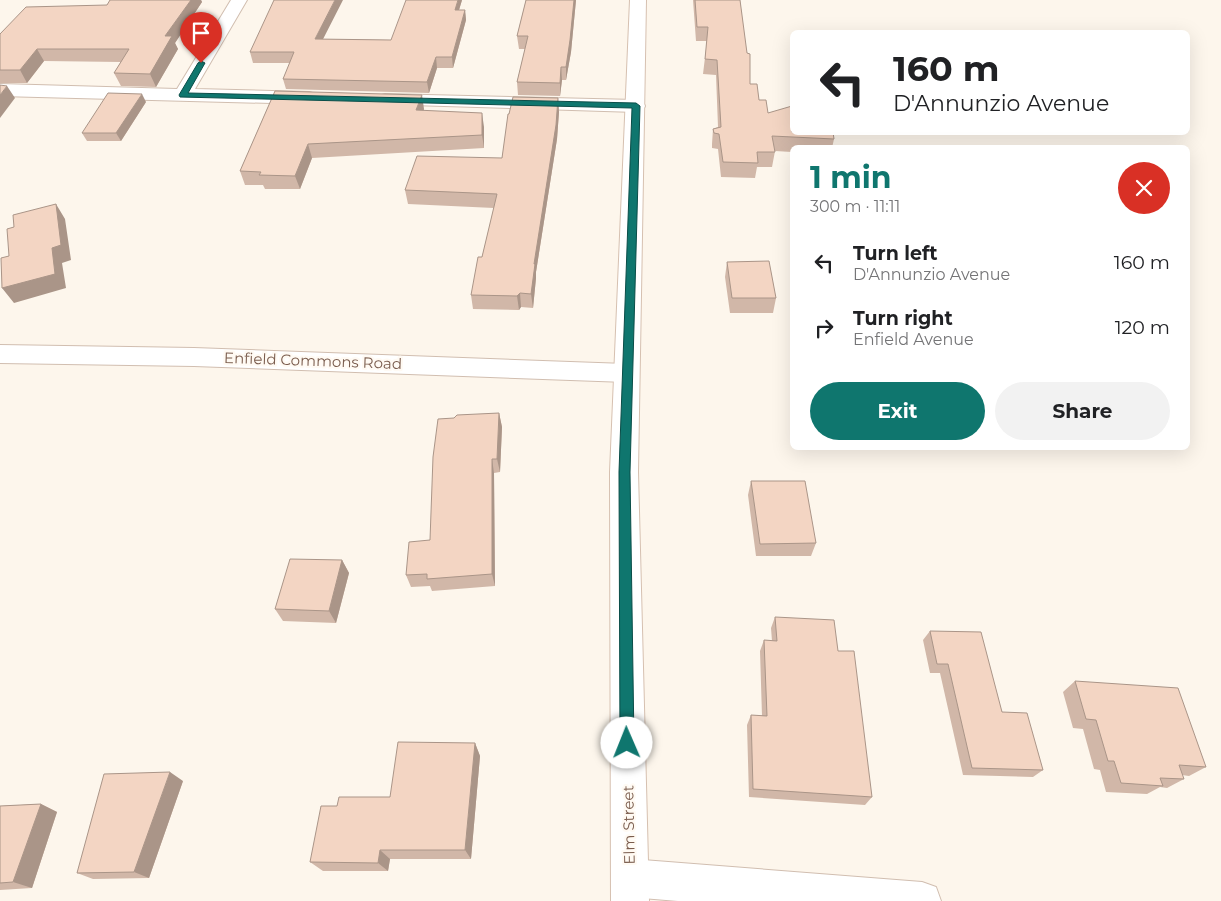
<!DOCTYPE html>
<html lang="en">
<head>
<meta charset="utf-8">
<style>
	:root { --surface:#fff; --page:#f2f2f2; --text:#202124; --muted:#757577; --accent:#0f766e }
	body { margin:0; font-family:Montserrat,sans-serif; background:var(--page); color:var(--text); height:100vh; display:flex; flex-direction:column; font-size:19px; white-space:nowrap }
	* { box-sizing:border-box; margin:0 }
	p { font-size:16px; color:var(--muted) }
	.icon { flex:none; width:28px; height:28px; fill:none; stroke:currentColor; stroke-width:2; stroke-linecap:round; stroke-linejoin:round }
	.map { position:relative; flex:1; overflow:hidden }
	.sheet { position:absolute; left:790px; top:145px; width:400px; height:305px; display:flex; flex-direction:column; background:var(--surface); border-radius:8px; box-shadow:0 5px 20px #0002 }
	.sheet>* { flex:none }
	.top-card { position:absolute; left:790px; top:30px; width:400px; height:105px; border-radius:8px; box-shadow:0 5px 20px #0002; background:#fff; color:var(--text); overflow:hidden }
	.pin { position:absolute; display:grid; place-items:center; width:42px; height:42px; color:#fff; margin:-51px -21px; border-radius:50% 50% 50% 0; rotate:-45deg; box-shadow:0 0 5px #0007 }
	.pin .icon { rotate:45deg }
	.me { position:absolute; width:55px; margin:-28px; rotate:359deg; stroke-linejoin:round; filter:drop-shadow(0 0 4px #0008) }
	.turn { display:flex; align-items:center; gap:18px; height:105px; padding:0 20px; font-size:22px }
	.turn .icon { width:65px; height:65px; stroke-width:2.5 }
	.turn b { display:block; font-size:35px; line-height:42px }
	.round { display:grid; place-items:center; flex:none; width:52px; height:52px; border-radius:26px; background:var(--page) }
	.headline { display:flex; align-items:center; justify-content:space-between; height:85px; padding:0 20px }
	h1 { font-size:30px; font-weight:700; line-height:38px; color:var(--accent) }
	.primary-button { display:flex; gap:10px; margin-top:auto; padding:10px 20px }
	.primary-button a { flex:1; height:58px; border-radius:30px; background:var(--accent); color:#fff; font-size:20px; font-weight:700; line-height:58px; text-align:center }
	.primary-button a+a { background:var(--page); color:var(--text) }
	ul { padding:0; list-style:none }
	li { display:flex; align-items:center; gap:15px; height:65px; padding:0 20px }
	li div { flex:1 }
	li b { display:block; font-size:19px }
	li em { font-style:normal }
	.map>svg:first-child { display:block }
	.lines { fill:none; stroke-linecap:round; stroke-linejoin:round }
	.street-casing { stroke:#d1beb0; stroke-width:2 }
	.secondary-casing { stroke:#d6c0b0; stroke-width:2 }
	.street { fill:#fff; fill-rule:evenodd }
	.secondary { fill:#fff; fill-rule:evenodd }
	.wall { fill:#d1b7a8 }
	.shaded-wall { fill:#aa9588 }
	.building { fill:#f3d5c3; stroke:#aa9588 }
	.route { fill:#0f766e; stroke:#0a4d48 }
	.labels { text-anchor:middle; stroke-width:4.5; stroke-linejoin:round; paint-order:stroke }
	.street-label { font-size:15px; fill:#7a5c4d; stroke:#fffaf3 }
</style>
</head>
<body>
<div class="map">
<svg width="1221" height="901" viewBox="0 0 1221 901">
	<rect width="100%" height="100%" fill="#fdf6ec"/>
	<g class="lines">
		<g class="street-casing">
			<path id="street" d="M 231,0 L 247,0 L 195,89 L 309,92 L 316,94 L 318,98 L 316,102 L 309,104 L 0,96 L 0,84 L 177,89 Z
				M 385,94 L 636,100 L 643,102 L 645,106 L 643,110 L 636,112 L 378,104 L 376,100 L 378,96 Z
				M 0,345 L 194,348 L 626,364 L 635,366 L 639,373 L 635,380 L 626,382 L 194,366 L 0,363 Z
				M 630,859 L 922,882 L 936,887 L 941,901 L 678,901 L 630,897 L 616,892 L 611,878 L 616,864 Z"/>
		</g>
		<g class="secondary-casing">
			<path id="secondary" d="M 630,0 L 646,0 L 638,472 L 649,901 L 611,901 L 610,472 Z"/>
		</g>
		<use href="#street" class="street"/>
		<use href="#secondary" class="secondary"/>
	</g>
	<path class="wall" d="M 110,0 L 201,0 L 202,2 L 175,43 L 178,49 L 156,87 L 121,86 L 114,73 L 121,62 L 44,61 L 27,83 L 0,83 L 0,34 L 107,5 Z
		M 462,0 L 459,10 L 465,10 L 466,20 L 453,68 L 437,68 L 429,93 L 286,89 L 283,79 L 290,63 L 253,63 L 250,52 L 323,39 L 391,40 Z
		M 526,0 L 576,0 L 571,52 L 566,80 L 562,80 L 560,96 L 518,95 L 517,82 L 525,49 L 519,49 L 517,36 Z
		M 693,0 L 740,0 L 750,84 L 759,100 L 768,113 L 834,139 L 832,148 L 792,148 L 792,152 L 775,151 L 772,167 L 757,167 L 755,178 L 721,177 L 718,149 L 712,148 L 712,144 L 713,129 L 718,127 L 716,75 L 703,74 L 707,41 L 696,41 Z
		M 275,91 L 424,109 L 423,111 L 484,127 L 484,148 L 312,158 L 300,189 L 265,189 L 263,185 L 245,185 L 240,171 Z
		M 558,98 L 559,112 L 557,139 L 536,272 L 536,278 L 533,308 L 521,307 L 519,310 L 473,309 L 471,295 L 482,257 L 494,208 L 408,204 L 405,190 L 502,158 L 509,114 Z
		M 146,102 L 121,141 L 87,141 L 82,133 Z
		M 727,262 L 776,298 L 773,313 L 730,313 L 725,277 Z
		M 499,413 L 502,427 L 500,472 L 494,473 L 495,586 L 432,591 L 430,586 L 411,587 L 406,575 L 430,540 L 454,418 Z
		M 751,481 L 816,543 L 811,556 L 756,556 L 748,495 Z
		M 342,560 L 349,573 L 336,623 L 283,621 L 275,609 Z
		M 775,617 L 838,651 L 872,797 L 865,805 L 749,797 L 747,725 L 751,715 L 762,716 L 760,651 L 764,640 L 772,641 L 771,628 Z
		M 930,631 L 1002,712 L 1043,770 L 1033,777 L 963,775 L 940,673 L 930,673 L 923,640 Z
		M 1075,681 L 1206,767 L 1189,776 L 1182,775 L 1184,779 L 1167,788 L 1160,787 L 1147,794 L 1106,792 L 1100,770 L 1094,769 L 1083,729 L 1073,728 L 1063,692 Z
		M 475,743 L 480,756 L 471,859 L 390,859 L 388,871 L 323,871 L 310,862 L 337,806 L 390,797 Z
		M 183,781 L 149,878 L 93,879 L 77,873 Z
		M 41,804 L 57,812 L 32,888 L 0,890 L 0,806 Z"/>
	<path class="shaded-wall" d="M 191,0 L 201,0 L 202,2 L 175,43 L 178,49 L 156,87 L 150,74 L 165,36 Z
		M 335,0 L 343,0 L 318,49 L 315,39 Z
		M 458,0 L 462,0 L 456,20 L 455,10 Z
		M 574,0 L 576,0 L 571,52 L 566,80 L 566,67 Z
		M 465,10 L 466,20 L 453,68 L 452,57 Z
		M 37,49 L 44,61 L 27,83 L 20,70 Z
		M 436,57 L 437,68 L 429,93 L 427,82 Z
		M 561,67 L 562,80 L 560,96 L 560,83 Z
		M 7,86 L 15,98 L 0,118 L 0,95 Z
		M 142,94 L 146,102 L 121,141 L 116,133 Z
		M 422,95 L 424,109 L 419,124 L 416,110 Z
		M 558,98 L 559,112 L 557,139 L 536,272 L 536,278 L 533,308 L 531,294 L 534,264 Z
		M 482,113 L 484,127 L 484,148 L 482,135 Z
		M 308,144 L 312,158 L 300,189 L 295,176 Z
		M 56,204 L 65,219 L 71,260 L 62,263 L 66,288 L 14,303 L 2,288 Z
		M 520,293 L 521,307 L 519,310 L 517,296 Z
		M 499,413 L 502,427 L 500,472 L 497,459 Z
		M 492,459 L 494,473 L 495,586 L 492,574 Z
		M 342,560 L 349,573 L 336,623 L 329,611 Z
		M 475,743 L 480,756 L 471,859 L 465,850 Z
		M 170,772 L 183,781 L 149,878 L 134,872 Z
		M 41,804 L 57,812 L 32,888 L 13,882 Z
		M 380,850 L 390,859 L 388,871 L 378,863 Z"/>
	<path class="building" d="M 110,0 L 191,0 L 165,36 L 172,36 L 150,74 L 114,73 L 129,49 L 37,49 L 20,70 L 0,70 L 0,34 L 26,7 L 107,5 Z
		M 274,0 L 335,0 L 315,39 L 391,40 L 406,0 L 458,0 L 455,10 L 465,10 L 452,57 L 436,57 L 427,82 L 283,79 L 294,52 L 250,52 Z
		M 526,0 L 574,0 L 570,40 L 566,67 L 561,67 L 560,83 L 517,82 L 528,36 L 517,36 Z
		M 695,0 L 740,0 L 747,53 L 750,54 L 750,84 L 757,84 L 759,100 L 766,100 L 768,113 L 792,106 L 792,132 L 833,132 L 834,139 L 772,136 L 775,152 L 757,152 L 758,163 L 723,162 L 719,134 L 714,133 L 713,129 L 721,127 L 717,60 L 705,59 L 708,27 L 697,27 Z
		M 0,85 L 7,86 L 0,95 Z
		M 275,91 L 422,95 L 416,110 L 482,113 L 482,135 L 308,144 L 295,176 L 259,175 L 261,172 L 240,171 Z
		M 108,93 L 142,94 L 116,133 L 82,133 Z
		M 513,97 L 558,98 L 556,125 L 534,264 L 535,264 L 531,294 L 520,293 L 517,296 L 471,295 L 478,257 L 482,257 L 497,194 L 405,190 L 417,156 L 502,158 L 508,114 L 509,114 Z
		M 56,204 L 61,245 L 52,248 L 55,274 L 2,288 L 1,258 L 9,256 L 7,229 L 14,227 L 13,215 Z
		M 769,261 L 776,298 L 732,298 L 727,262 Z
		M 499,413 L 497,459 L 492,459 L 492,574 L 427,579 L 427,574 L 406,575 L 409,542 L 430,540 L 433,457 L 438,419 L 454,418 L 457,415 Z
		M 751,481 L 805,481 L 816,543 L 760,544 Z
		M 290,559 L 342,560 L 329,611 L 275,609 Z
		M 775,617 L 834,620 L 838,651 L 854,651 L 872,797 L 753,789 L 751,715 L 767,716 L 764,640 L 777,641 Z
		M 930,631 L 981,632 L 1002,712 L 1027,713 L 1043,770 L 972,768 L 948,664 L 937,664 Z
		M 1075,681 L 1178,688 L 1206,767 L 1179,765 L 1184,779 L 1160,778 L 1163,786 L 1121,783 L 1114,761 L 1108,761 L 1096,720 L 1086,719 Z
		M 398,742 L 475,743 L 465,850 L 380,850 L 378,863 L 310,862 L 321,806 L 337,806 L 339,797 L 390,797 Z
		M 170,772 L 134,872 L 77,873 L 104,774 Z
		M 41,804 L 13,882 L 0,883 L 0,806 Z"/>
	<path class="route" d="M 201,61 L 205,63 L 188,93 L 636,103 L 640,106 L 630,472 L 634,743 L 632,748 L 627,750 L 622,748 L 620,743 L 619,472 L 632,108 L 180,97 L 179,95 L 198,63 Z"/>
	<g class="labels">
		<g class="street-label">
			<text transform="translate(313 361) rotate(2)" y="5">Enfield Commons Road</text>
			<text transform="translate(629 825) rotate(-91)" y="5">Elm Street</text>
		</g>
	</g>
</svg>
<div class="pin" style="left:201px;top:63px;background:#d93025"><svg class="icon" aria-label="arrive" viewBox="0 0 24 24"><path d="M6 21V4h12l-3 4 3 4H6"/></svg></div>
<svg class="me" style="left:627px;top:743px" viewBox="-20 -20 40 40"><circle r="19" fill="#fff"/><path d="M0-13L10 11 0 6-10 11z" fill="#0f766e"/></svg>
<div class="top-card">
<div class="turn"><svg class="icon" aria-label="left" viewBox="0 0 24 24"><path d="M17 20v-9H6M10 6l-5 5 5 5"/></svg><div><b>160 m</b>D'Annunzio Avenue</div></div>
</div>
<section class="sheet">
<div class="headline"><div><h1>1 min</h1><p>300 m · 11:11</p></div><a class="round" style="background:#d93025;color:#fff"><svg class="icon" aria-label="close" viewBox="0 0 24 24"><path d="M6 6l12 12M18 6L6 18"/></svg></a></div>
<ul>
<li><svg class="icon" aria-label="left" viewBox="0 0 24 24"><path d="M17 20v-9H6M10 6l-5 5 5 5"/></svg><div><b>Turn left</b><p>D'Annunzio Avenue</p></div><em>160 m</em></li>
<li><svg class="icon" aria-label="right" viewBox="0 0 24 24"><path d="M7 20v-9h11M14 6l5 5-5 5"/></svg><div><b>Turn right</b><p>Enfield Avenue</p></div><em>120 m</em></li>
</ul>
<div class="primary-button"><a>Exit</a><a>Share</a></div>
</section>
</div>
</body>
</html>
